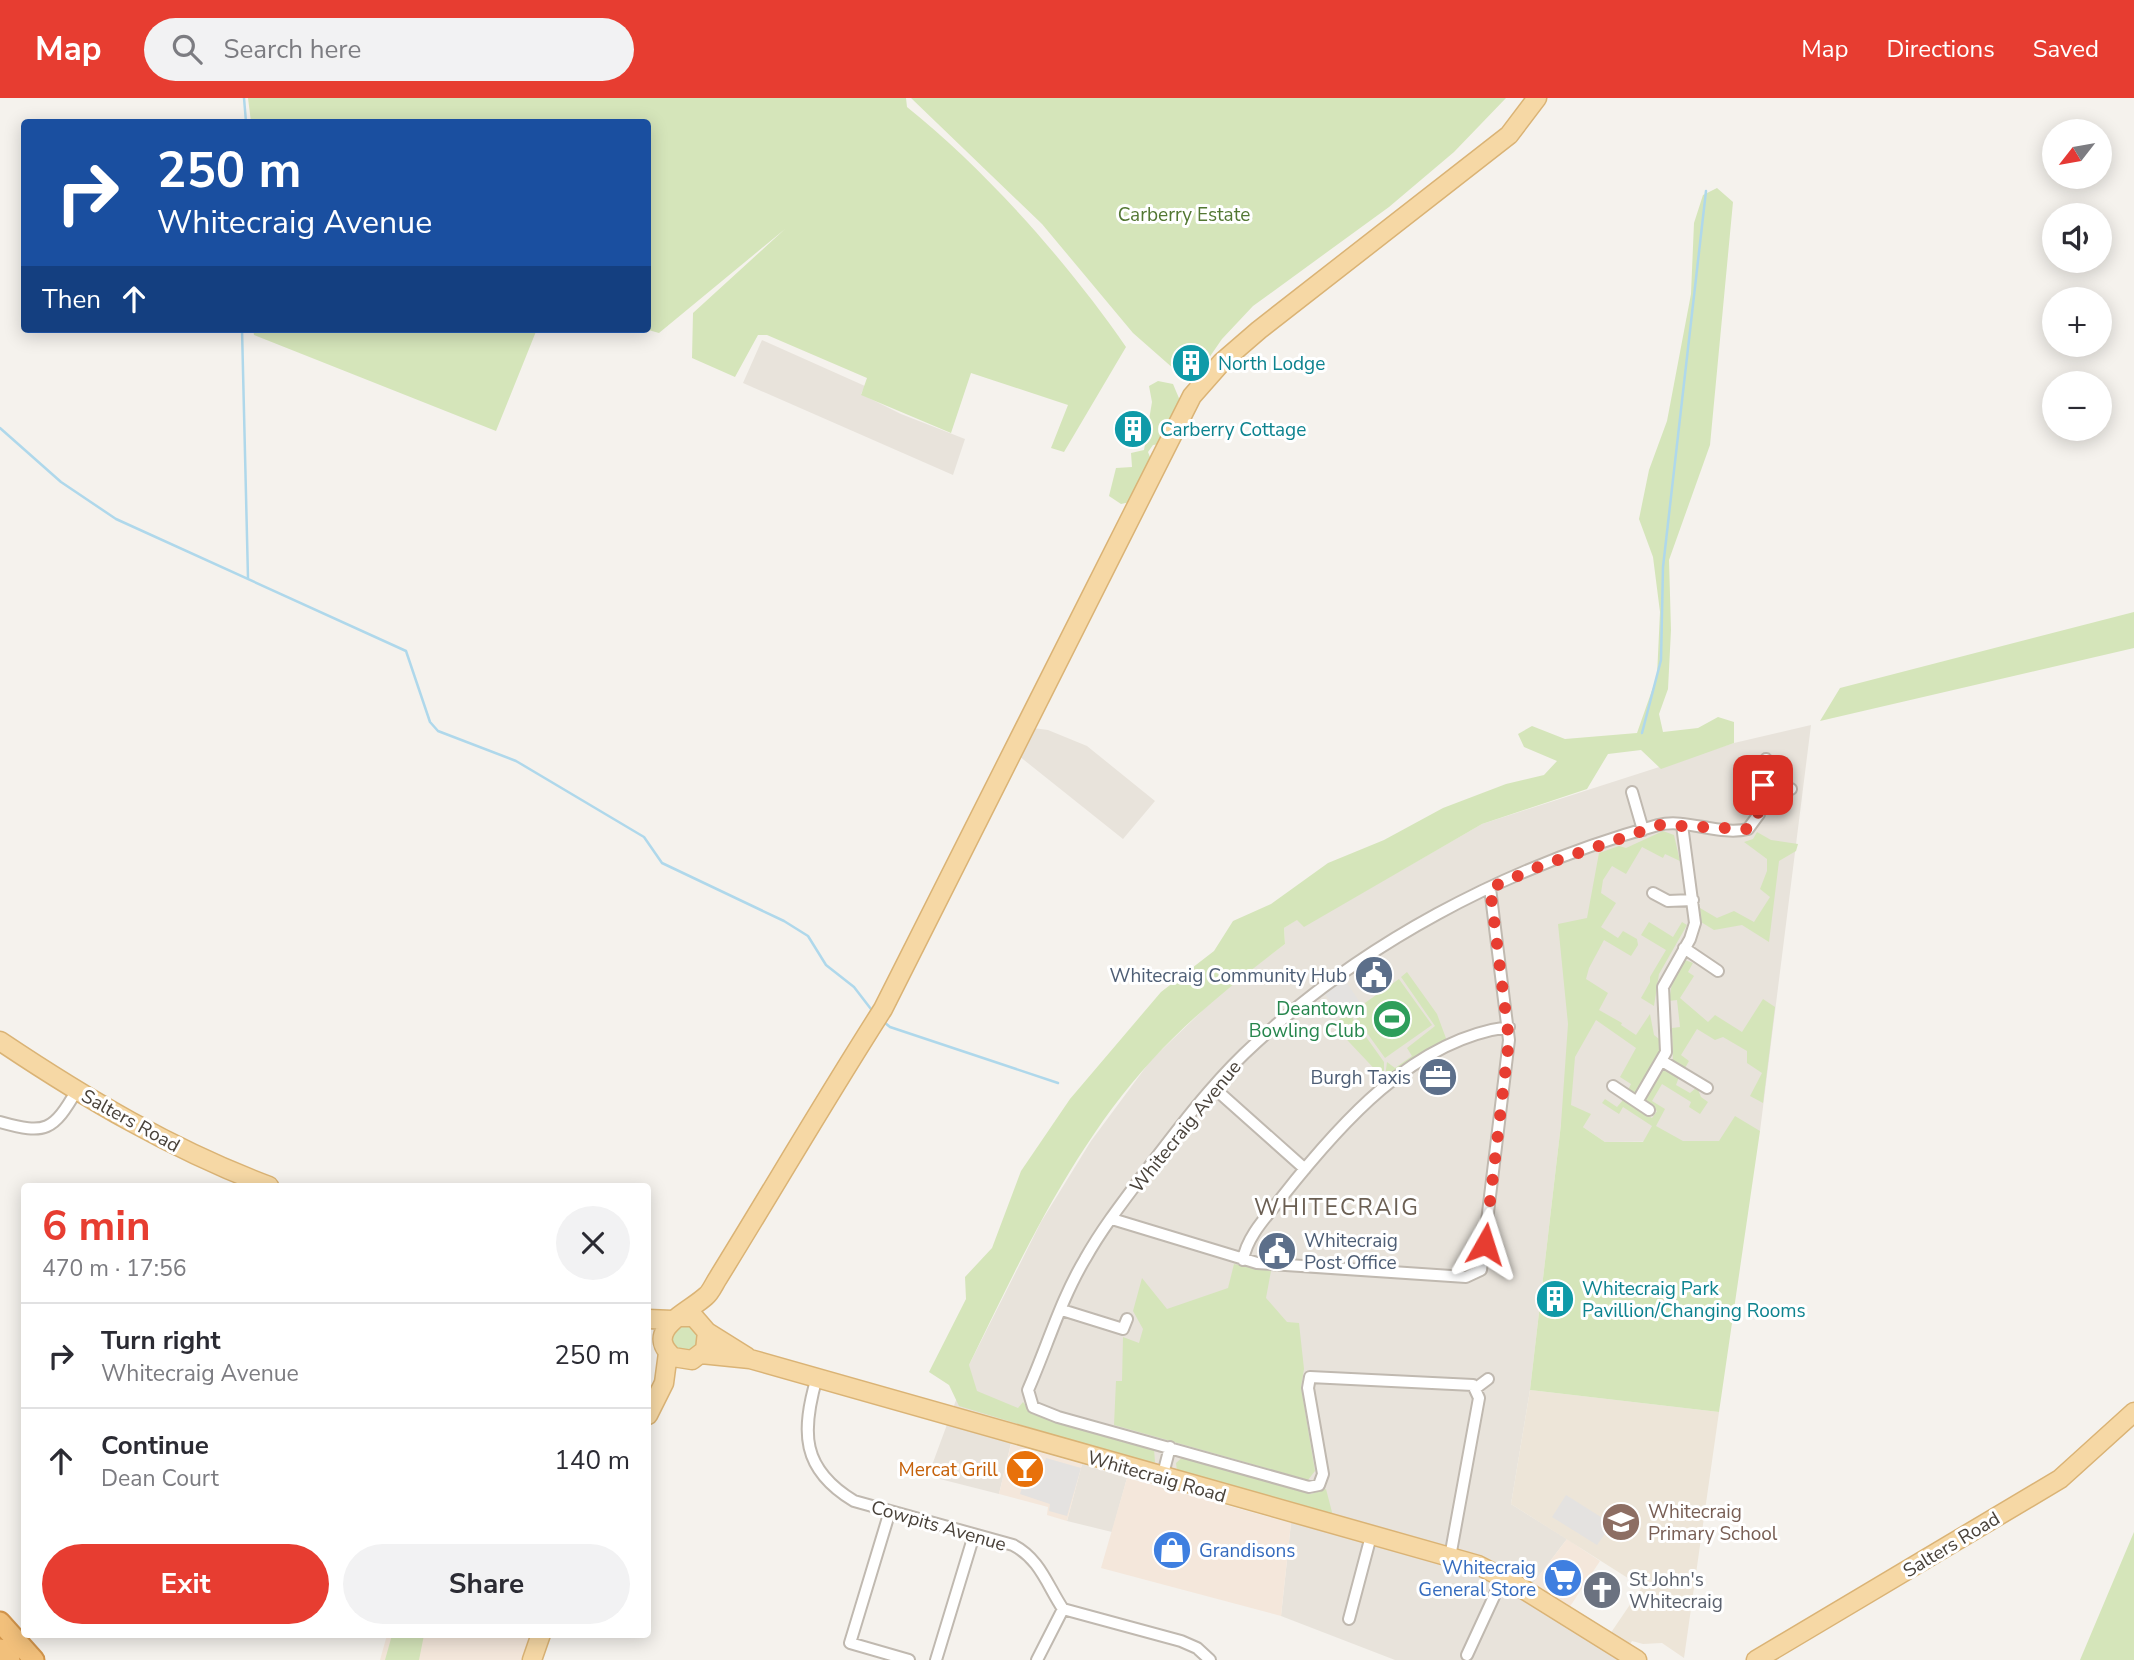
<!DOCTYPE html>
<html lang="en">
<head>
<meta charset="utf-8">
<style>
	:root { --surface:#fff; --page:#f2f2f3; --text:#2b2b33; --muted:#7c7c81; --line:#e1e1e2; --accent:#e73d31 }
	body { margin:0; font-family:"Nunito Sans",sans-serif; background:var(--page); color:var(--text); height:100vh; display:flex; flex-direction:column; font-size:26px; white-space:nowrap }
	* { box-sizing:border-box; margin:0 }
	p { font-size:23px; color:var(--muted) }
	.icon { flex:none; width:38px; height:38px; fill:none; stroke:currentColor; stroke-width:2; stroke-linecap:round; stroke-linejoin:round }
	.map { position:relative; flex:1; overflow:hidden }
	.drawer { position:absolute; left:21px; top:1085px; width:630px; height:455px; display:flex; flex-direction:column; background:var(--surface); border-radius:7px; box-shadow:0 4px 18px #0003 }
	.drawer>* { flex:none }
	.hud { position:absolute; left:21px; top:21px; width:630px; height:214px; border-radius:7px; box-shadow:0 4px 18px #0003; background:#1a4fa0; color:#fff; overflow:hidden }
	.needle { width:46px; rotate:239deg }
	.tools { position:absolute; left:2042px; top:21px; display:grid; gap:14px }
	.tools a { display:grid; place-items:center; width:70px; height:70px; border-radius:50%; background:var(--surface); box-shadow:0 4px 18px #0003; font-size:35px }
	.pin { position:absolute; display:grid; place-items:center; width:60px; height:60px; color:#fff; margin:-30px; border-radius:14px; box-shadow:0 4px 10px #0006 }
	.me { position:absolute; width:77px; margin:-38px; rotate:6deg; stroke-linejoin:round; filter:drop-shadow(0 0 5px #0008) }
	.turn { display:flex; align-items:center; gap:24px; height:147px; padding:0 21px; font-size:32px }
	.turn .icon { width:91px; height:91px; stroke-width:2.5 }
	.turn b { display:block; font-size:49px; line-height:60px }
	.then { display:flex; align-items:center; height:66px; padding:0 21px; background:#0003; gap:14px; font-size:26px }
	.round { display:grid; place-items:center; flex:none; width:74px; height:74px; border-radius:37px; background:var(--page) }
	.overview { display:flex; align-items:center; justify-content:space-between; height:119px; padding:0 21px }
	h1 { font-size:42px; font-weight:700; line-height:52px; color:var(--accent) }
	.button { display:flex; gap:14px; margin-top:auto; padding:14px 21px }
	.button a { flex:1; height:80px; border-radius:42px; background:var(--accent); color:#fff; font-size:28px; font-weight:700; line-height:80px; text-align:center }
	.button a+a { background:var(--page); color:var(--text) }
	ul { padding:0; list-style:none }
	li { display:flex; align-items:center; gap:21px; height:105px; padding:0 21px; border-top:2px solid var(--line) }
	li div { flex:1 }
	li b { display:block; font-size:26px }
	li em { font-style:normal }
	header { display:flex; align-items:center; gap:42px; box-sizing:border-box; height:98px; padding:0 35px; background:var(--accent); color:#fff }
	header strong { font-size:33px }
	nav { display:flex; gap:38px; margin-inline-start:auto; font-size:24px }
	.search { width:490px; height:63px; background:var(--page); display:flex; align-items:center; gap:18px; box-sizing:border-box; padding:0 24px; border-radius:38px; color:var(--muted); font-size:26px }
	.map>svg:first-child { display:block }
	.residential { fill:#e8e3db }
	.commercial { fill:#f4e7db }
	.education { fill:#ede5d8 }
	.green { fill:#d5e5ba }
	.parking { fill:#e4e2e0 }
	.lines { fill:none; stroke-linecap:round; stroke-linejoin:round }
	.stream { stroke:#afd8eb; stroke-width:2.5 }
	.street-casing { stroke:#c0b9b0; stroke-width:14 }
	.primary-casing { stroke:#dab375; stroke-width:21 }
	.highway-casing { stroke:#d1944b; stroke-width:23 }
	.street { stroke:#fff; stroke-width:10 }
	.primary { stroke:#f6d8a5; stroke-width:18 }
	.highway { stroke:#f2c07b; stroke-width:19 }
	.route { stroke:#e73d31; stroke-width:12; stroke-dasharray:0 21.6 }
	.labels { text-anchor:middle; stroke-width:6; stroke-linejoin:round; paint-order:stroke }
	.park-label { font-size:19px; fill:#527732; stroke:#fff }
	.culture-label { font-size:19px; fill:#0d838f; stroke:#fff; text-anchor:start }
	.service-label { font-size:19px; fill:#4e5e75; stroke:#fff; text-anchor:end }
	.leisure-label { font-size:19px; fill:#27864d; stroke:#fff; text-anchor:end }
	.street-label { font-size:19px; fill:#49423a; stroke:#fff }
	.food-label { font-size:19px; fill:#c56008; stroke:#fff; text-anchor:end }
	.education-label { font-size:19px; fill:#785e54; stroke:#fff; text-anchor:start }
	.shop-label { font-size:19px; fill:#366cbe; stroke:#fff; text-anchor:start }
	.worship-label { font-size:19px; fill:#5b616d; stroke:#fff; text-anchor:start }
	.quarter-label { font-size:23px; letter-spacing:2px; fill:#6b5f53; stroke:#fff }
</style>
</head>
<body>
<header>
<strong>Map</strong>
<div class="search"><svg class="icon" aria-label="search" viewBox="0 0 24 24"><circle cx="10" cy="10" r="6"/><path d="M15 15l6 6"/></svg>Search here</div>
<nav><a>Map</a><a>Directions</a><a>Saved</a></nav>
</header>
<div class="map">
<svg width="2134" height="1562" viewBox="0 0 2134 1562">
	<rect width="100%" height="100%" fill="#f5f2ed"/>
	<path class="residential" d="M 762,242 L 865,288 L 861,296 L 901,316 L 965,341 L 953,377 L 743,285 Z
		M 1811,627 L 1760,1033 L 1719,1043 L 1605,1044 L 1583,1029 L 1561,1026 L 1530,1292 L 1511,1406 L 1567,1441 L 1525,1496 L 1621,1562 L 1395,1562 L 1281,1518 L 1291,1425 L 1299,1407 L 1015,1328 L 999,1396 L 928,1378 L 969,1267 L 1041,1124 L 1091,1043 L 1151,962 L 1225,891 L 1285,846 L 1284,830 L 1298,821 L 1304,828 L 1482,726 L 1734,645 Z
		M 1033,630 L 1048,632 L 1087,648 L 1155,703 L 1123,741 L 1019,658 Z
		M 1082,1366 L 1127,1380 L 1112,1434 L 1067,1423 Z"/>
	<path class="commercial" d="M 1011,1346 L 1082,1366 L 1067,1423 L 1047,1417 L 1048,1409 L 999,1396 Z
		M 1127,1380 L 1291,1425 L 1281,1518 L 1101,1470 Z
		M 1567,1441 L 1600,1463 L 1569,1510 L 1531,1488 Z
		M 387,1537 L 532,1537 L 523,1562 L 380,1562 Z"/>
	<path class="education" d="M 1530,1292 L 1719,1314 L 1684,1560 L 1662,1545 L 1643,1546 L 1632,1543 L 1629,1548 L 1610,1536 L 1642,1489 L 1511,1406 Z"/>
	<path class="green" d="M 248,0 L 906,0 L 907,9 C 986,72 1069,166 1126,249 L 1064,354 L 1051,350 L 1068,307 L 971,275 L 951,335 L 861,297 L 867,280 L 767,237 L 758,237 L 735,279 L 692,260 L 693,215 L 785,131 L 659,235 L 645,231 L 648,24 L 251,24 Z
		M 911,0 L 1506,0 L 1454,54 L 1389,109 L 1253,208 L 1222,241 L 1191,286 L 1133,235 L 1042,126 Z
		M 1717,90 L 1733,104 L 1710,347 L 1669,462 L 1671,532 L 1668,591 L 1659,616 L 1663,634 L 1698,630 L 1718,619 L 1734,624 L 1734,645 L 1661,671 L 1641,652 L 1608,656 L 1587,691 L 1482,726 L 1304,829 L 1297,822 L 1284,830 L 1285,846 C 1238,882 1192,918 1152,962 C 1073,1048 1020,1162 969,1267 L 977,1293 L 1018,1310 L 1023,1304 L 1032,1316 L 1154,1351 L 1155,1364 L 1150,1366 L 959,1308 L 949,1287 L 929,1274 L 966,1201 L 965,1179 L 992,1150 L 1021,1073 L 1070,1001 L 1161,894 L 1214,853 L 1233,823 L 1271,806 L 1328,765 L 1384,742 L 1443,710 L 1506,686 L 1544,677 L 1557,663 L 1524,649 L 1518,636 L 1532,628 L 1565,641 L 1637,635 L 1657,578 L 1660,514 L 1653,459 L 1639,421 L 1649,372 L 1667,323 L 1691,196 L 1694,125 L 1703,97 Z
		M 253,231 L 537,231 L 496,333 L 254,237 Z
		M 1158,283 L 1173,286 L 1181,305 L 1160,346 L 1153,347 L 1148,354 L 1152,364 L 1130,404 L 1121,406 L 1109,398 L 1116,370 L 1132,369 L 1131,355 L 1144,352 L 1152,304 L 1149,288 Z
		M 2134,514 L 2134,550 L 1820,623 L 1840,590 Z
		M 1663,733 L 1674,737 L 1680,763 L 1665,756 L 1663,760 L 1642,749 L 1626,776 L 1612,768 L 1603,782 L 1601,795 L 1616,805 L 1601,829 L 1618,840 L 1623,833 L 1637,841 L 1638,847 L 1631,858 L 1604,842 L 1589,870 L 1586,881 L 1608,895 L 1599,912 L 1622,925 L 1621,927 L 1636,937 L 1650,916 L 1654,937 L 1664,945 L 1636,996 L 1627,994 L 1631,986 L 1620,979 L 1636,950 L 1596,922 L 1575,959 L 1571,1007 L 1591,1016 L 1583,1029 L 1605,1044 L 1643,1044 L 1652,1028 L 1623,1009 L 1619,1016 L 1602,1005 L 1605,1001 L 1617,1009 L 1623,1002 L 1652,1020 L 1657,1013 L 1647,1006 L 1645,999 L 1663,972 L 1679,979 L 1676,987 L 1690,995 L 1697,989 L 1701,999 L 1708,1004 L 1700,1016 L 1689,1009 L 1691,1004 L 1662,986 L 1652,1003 L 1665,1011 L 1656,1028 L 1683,1043 L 1719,1043 L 1735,1018 L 1760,1033 L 1719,1314 L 1530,1292 L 1561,1026 L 1568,926 L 1558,826 L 1587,820 L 1599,755 L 1619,748 L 1626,750 Z
		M 1757,734 L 1771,742 L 1798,746 L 1796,753 L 1779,763 L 1769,844 L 1742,827 L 1714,832 L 1701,824 L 1700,810 L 1717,820 L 1734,813 L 1754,824 L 1770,799 L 1760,791 L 1767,773 L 1767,761 L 1744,744 L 1753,741 Z
		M 1649,824 L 1673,839 L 1682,824 L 1687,827 L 1659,876 L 1654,908 L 1641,900 L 1650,884 L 1650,879 L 1666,852 L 1641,837 Z
		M 1685,862 L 1693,865 L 1688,874 L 1694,878 L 1680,900 L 1708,924 L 1715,917 L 1742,934 L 1763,901 L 1775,909 L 1763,1005 L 1750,998 L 1762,975 L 1747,965 L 1747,953 L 1723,939 L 1715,942 L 1697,931 L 1681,957 L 1689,963 L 1685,970 L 1673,965 L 1672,930 L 1680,929 L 1677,902 L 1669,903 L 1672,884 Z
		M 1407,874 L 1437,916 L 1447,943 L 1385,979 L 1387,964 L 1395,970 L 1412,958 L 1407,950 L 1435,928 L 1401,879 Z
		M 1399,881 L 1432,927 L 1385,960 L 1352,914 Z
		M 1349,915 L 1384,964 L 1384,981 L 1332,926 Z
		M 1234,1166 L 1271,1173 L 1266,1200 L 1287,1224 L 1299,1225 L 1304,1271 L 1301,1289 L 1315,1373 L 1308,1382 L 1114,1327 L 1116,1283 L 1122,1283 L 1123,1239 L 1139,1245 L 1143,1231 L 1133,1213 L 1142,1180 L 1167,1211 L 1228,1190 Z
		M 682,1225 L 697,1229 L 701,1244 L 691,1255 L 673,1249 L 671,1235 Z
		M 1184,1358 L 1311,1396 L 1326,1391 L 1333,1418 L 1177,1373 L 1176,1365 Z
		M 2134,1434 L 2134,1562 L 2080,1562 Z
		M 392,1537 L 424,1537 L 419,1562 L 385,1562 Z"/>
	<path class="parking" d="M 1345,882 L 1359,903 L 1340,917 L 1325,896 Z
		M 1046,1360 L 1081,1370 L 1067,1418 L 1049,1413 L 1050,1406 L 1020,1396 L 1024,1383 L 1038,1387 Z
		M 1566,1397 L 1612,1426 L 1597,1447 L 1552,1419 Z"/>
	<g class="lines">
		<path class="stream" d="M 244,0 L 246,24
			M 242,231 L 248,480
			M 0,330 L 61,384 L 116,421 L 406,553 L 430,624 L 438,633 L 516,663 L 644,739 L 662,765 L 784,823 L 808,838 L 826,867 L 854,889 L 874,915
			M 1642,635 L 1661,562 L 1663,469 L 1706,93
			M 884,924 L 890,929 L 1058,985"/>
		<g class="street-casing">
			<path id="street" d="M 1763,687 L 1791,691
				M 1632,694 L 1643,732
				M 1653,795 L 1668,803 L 1693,802
				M 1684,850 L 1718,873
				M 1662,963 L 1707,990
				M 1613,988 L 1649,1012
				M 1213,989 L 1305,1071
				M 1637,1004 L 1666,954 L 1663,889 L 1690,841 L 1695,825 L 1682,727
				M 0,1024 C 46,1037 53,1033 77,992
				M 1112,1121 L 1257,1165 L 1466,1179 L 1481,1172 L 1509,942 L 1490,790
				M 1243,1162 C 1247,1138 1267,1118 1282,1099 C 1338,1028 1413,941 1509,929
				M 1062,1212 L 1123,1231 L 1127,1221
				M 817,1279 C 801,1334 801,1371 854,1403 L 1013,1447 C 1040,1461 1047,1487 1063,1511 L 1181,1543 L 1197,1550 L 1210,1562
				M 1476,1290 L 1488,1281
				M 1162,1380 L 1170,1349
				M 890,1413 L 850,1545 L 909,1562
				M 1450,1459 L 1479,1300 L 1473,1287 L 1310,1279 L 1308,1290 L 1323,1376 L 1319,1387 L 1309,1389 L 1058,1319 L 1033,1309 L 1028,1292 C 1047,1249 1061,1201 1085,1161 C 1104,1127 1129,1096 1152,1065 C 1181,1027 1210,989 1244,956 C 1359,846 1506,769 1658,727 C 1687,720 1719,738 1748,731 L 1759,716 L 1766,661
				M 1349,1521 L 1371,1438
				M 1467,1557 L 1503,1479
				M 936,1562 L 974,1437
				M 1037,1562 L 1063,1511"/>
		</g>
		<g class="primary-casing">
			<path id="primary" d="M 0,943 C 85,1000 173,1052 269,1088
				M 679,1219 L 694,1219 L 707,1234 L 747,1259
				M 648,1221 L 672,1222
				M 707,1234 L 705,1252 L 692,1262 L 673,1259 C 642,1232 689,1214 706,1198 C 711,1194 714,1186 718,1180 C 773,1091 826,1000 883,911 L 1192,298 L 1222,264 L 1259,232 L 1509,37 L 1537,0
				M 701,1256 L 750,1261 L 1478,1467 L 1515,1486 L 1637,1562
				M 648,1317 L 664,1285 L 668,1255
				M 532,1562 L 541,1536
				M 1756,1562 L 2060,1381 L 2134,1314"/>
		</g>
		<g class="highway-casing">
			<path id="highway" d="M 0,1524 L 34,1562
				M 0,1551 L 10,1562"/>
		</g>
		<use href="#street" class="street"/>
		<use href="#primary" class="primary"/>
		<use href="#highway" class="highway"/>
	</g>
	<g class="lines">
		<path class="route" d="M 1485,1146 L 1509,942 L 1490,790 L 1543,767 L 1660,727 L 1748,731 L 1757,721 L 1763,687"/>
	</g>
	<defs>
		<g id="building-disc" transform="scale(2.0125)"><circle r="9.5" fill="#0f9aa8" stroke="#fff"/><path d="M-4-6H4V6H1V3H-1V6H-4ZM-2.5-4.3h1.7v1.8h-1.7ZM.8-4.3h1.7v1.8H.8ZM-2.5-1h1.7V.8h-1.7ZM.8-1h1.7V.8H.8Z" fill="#fff"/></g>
		<g id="civic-disc" transform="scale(2.0125)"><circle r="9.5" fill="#5c6f8a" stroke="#fff"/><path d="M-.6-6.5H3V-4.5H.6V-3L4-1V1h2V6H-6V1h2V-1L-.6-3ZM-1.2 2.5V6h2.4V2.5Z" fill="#fff"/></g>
		<g id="stadium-disc" transform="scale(2.0125)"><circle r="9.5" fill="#2e9e5b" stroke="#fff"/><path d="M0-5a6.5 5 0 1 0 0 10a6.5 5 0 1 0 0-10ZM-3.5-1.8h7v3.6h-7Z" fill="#fff"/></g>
		<g id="office-disc" transform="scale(2.0125)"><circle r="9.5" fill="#5c6f8a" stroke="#fff"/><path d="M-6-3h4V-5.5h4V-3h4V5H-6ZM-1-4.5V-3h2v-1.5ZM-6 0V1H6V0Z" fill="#fff"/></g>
		<g id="bar-disc" transform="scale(2.0125)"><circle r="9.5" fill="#e8710a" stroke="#fff"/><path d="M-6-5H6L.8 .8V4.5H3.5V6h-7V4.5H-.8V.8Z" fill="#fff"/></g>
		<g id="school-disc" transform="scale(2.0125)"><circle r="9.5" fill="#8d6e63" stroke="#fff"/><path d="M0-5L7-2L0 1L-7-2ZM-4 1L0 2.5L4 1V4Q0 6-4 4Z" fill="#fff"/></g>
		<g id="shop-disc" transform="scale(2.0125)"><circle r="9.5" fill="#3f7fe0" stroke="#fff"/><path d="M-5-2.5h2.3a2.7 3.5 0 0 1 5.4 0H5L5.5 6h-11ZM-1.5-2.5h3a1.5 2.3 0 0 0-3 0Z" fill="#fff"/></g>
		<g id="supermarket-disc" transform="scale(2.0125)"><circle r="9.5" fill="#3f7fe0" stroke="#fff"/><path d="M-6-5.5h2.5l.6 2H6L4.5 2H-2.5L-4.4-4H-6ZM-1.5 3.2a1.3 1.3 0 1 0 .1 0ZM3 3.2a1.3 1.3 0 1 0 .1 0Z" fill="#fff"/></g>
		<g id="church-disc" transform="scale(2.0125)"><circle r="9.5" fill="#6b7280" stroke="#fff"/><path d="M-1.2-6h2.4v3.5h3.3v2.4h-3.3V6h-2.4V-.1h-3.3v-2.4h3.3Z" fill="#fff"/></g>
	</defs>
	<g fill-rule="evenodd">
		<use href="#building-disc" x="1191" y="265"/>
		<use href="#building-disc" x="1133" y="331"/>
		<use href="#civic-disc" x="1374" y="877"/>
		<use href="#stadium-disc" x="1392" y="921"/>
		<use href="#office-disc" x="1438" y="979"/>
		<use href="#civic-disc" x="1277" y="1153"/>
		<use href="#building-disc" x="1555" y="1201"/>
		<use href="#bar-disc" x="1025" y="1371"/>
		<use href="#school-disc" x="1621" y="1424"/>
		<use href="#shop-disc" x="1172" y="1452"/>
		<use href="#supermarket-disc" x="1563" y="1480"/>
		<use href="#church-disc" x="1602" y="1492"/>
	</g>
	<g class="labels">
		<g class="park-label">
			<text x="1184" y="123">Carberry Estate</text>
		</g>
		<g class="culture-label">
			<text x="1218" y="272">North Lodge</text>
			<text x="1160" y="338">Carberry Cottage</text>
			<text x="1582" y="1197">Whitecraig Park<tspan x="1582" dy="22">Pavillion/Changing Rooms</tspan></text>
		</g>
		<g class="service-label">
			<text x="1347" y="884">Whitecraig Community Hub</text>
			<text x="1411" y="986">Burgh Taxis</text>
			<text x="1304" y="1149" text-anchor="start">Whitecraig<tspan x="1304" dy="22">Post Office</tspan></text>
		</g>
		<g class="leisure-label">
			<text x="1365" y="917">Deantown<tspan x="1365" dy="22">Bowling Club</tspan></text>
		</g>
		<g class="street-label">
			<text transform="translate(131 1022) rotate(29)" y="7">Salters Road</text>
			<text transform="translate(1185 1028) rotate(-51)" y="7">Whitecraig Avenue</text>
			<text transform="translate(1157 1378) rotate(16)" y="7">Whitecraig Road</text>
			<text transform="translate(939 1427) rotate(16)" y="7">Cowpits Avenue</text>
			<text transform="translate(1951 1446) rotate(-31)" y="7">Salters Road</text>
		</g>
		<g class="food-label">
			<text x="998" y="1378">Mercat Grill</text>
		</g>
		<g class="education-label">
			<text x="1648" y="1420">Whitecraig<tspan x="1648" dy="22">Primary School</tspan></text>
		</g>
		<g class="shop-label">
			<text x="1199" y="1459">Grandisons</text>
			<text x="1536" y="1476" text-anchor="end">Whitecraig<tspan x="1536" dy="22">General Store</tspan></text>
		</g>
		<g class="worship-label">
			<text x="1629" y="1488">St John's<tspan x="1629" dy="22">Whitecraig</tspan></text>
		</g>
		<g class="quarter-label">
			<text x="1337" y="1117">WHITECRAIG</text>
		</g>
	</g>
</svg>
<div class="tools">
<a><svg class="needle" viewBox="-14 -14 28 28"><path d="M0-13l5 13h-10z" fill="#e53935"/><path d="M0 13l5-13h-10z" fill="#7c7c81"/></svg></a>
<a><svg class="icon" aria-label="sound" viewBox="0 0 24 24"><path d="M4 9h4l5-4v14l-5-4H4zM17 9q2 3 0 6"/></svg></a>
<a>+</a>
<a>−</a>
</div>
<div class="pin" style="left:1763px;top:687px;background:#d93025"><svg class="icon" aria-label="arrive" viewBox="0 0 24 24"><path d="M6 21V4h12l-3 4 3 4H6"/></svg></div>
<svg class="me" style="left:1485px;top:1146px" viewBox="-20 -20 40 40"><path d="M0-17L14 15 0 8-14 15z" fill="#e73d31" stroke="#fff" stroke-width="4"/></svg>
<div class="hud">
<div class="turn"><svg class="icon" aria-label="right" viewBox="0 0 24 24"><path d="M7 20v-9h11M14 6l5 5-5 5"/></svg><div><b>250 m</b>Whitecraig Avenue</div></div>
<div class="then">Then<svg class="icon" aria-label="ahead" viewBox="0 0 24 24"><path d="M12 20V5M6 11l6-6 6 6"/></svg></div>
</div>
<section class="drawer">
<div class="overview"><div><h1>6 min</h1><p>470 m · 17:56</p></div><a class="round"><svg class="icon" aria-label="close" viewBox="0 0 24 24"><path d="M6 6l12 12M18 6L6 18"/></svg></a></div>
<ul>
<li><svg class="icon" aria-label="right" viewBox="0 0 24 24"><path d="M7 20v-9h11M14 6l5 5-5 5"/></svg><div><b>Turn right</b><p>Whitecraig Avenue</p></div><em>250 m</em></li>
<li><svg class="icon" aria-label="ahead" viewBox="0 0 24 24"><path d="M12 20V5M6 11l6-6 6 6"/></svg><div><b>Continue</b><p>Dean Court</p></div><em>140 m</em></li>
</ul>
<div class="button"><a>Exit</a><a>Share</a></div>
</section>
</div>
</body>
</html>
